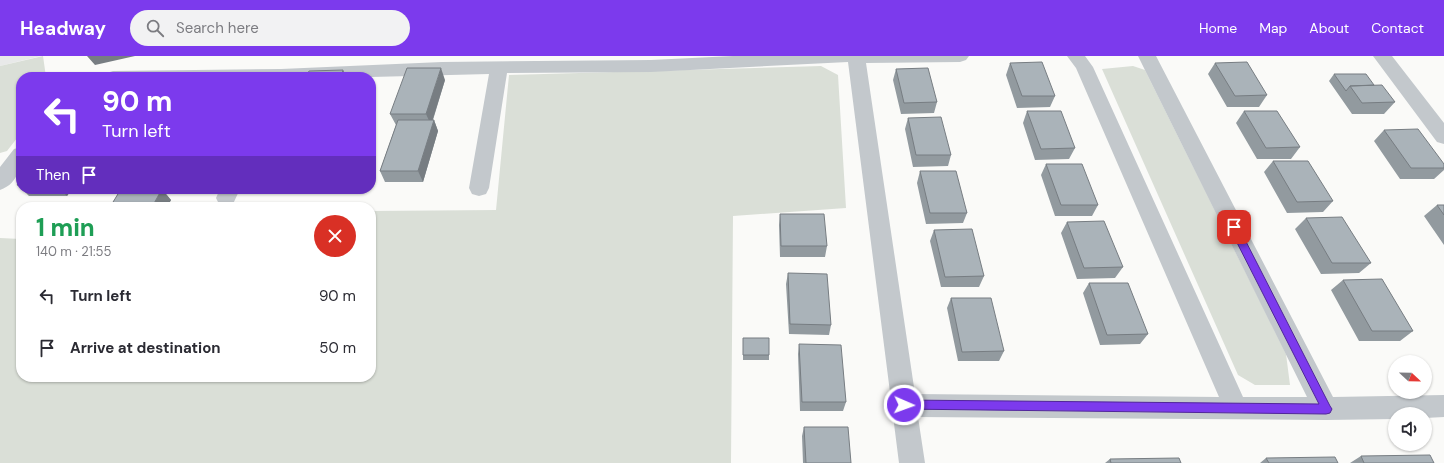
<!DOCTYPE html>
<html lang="en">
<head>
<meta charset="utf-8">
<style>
	:root { --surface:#fff; --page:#f2f2f3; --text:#2b2b33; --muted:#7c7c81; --accent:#7c3aed }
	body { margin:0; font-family:"DM Sans",sans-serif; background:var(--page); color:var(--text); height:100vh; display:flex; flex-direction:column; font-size:15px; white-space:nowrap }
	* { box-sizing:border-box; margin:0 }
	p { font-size:13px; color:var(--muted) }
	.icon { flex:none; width:22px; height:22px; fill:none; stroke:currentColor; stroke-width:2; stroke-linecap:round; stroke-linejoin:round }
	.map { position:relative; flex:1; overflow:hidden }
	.side { position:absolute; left:16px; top:146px; width:360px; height:180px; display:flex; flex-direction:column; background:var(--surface); border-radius:16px; box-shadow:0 1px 3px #0004 }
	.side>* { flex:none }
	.guide { position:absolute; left:16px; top:16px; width:360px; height:122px; border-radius:16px; box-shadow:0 1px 3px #0004; background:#7c3aed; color:#fff; overflow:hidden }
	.needle { width:26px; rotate:112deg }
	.tools { position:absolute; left:1388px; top:299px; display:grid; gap:8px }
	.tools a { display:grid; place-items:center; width:44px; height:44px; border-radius:50%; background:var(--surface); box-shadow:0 1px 3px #0004; font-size:20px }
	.pin { position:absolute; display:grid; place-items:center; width:34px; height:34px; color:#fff; margin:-17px; border-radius:8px; box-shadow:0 2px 6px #0006 }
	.me { position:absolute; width:44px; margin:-22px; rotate:92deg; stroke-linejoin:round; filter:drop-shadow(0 0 3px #0008) }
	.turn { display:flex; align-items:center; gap:14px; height:84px; padding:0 20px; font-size:18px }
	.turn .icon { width:52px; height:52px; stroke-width:2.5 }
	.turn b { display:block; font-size:28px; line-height:34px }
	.then { display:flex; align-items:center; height:38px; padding:0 20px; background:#0003; gap:8px; font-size:15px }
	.round { display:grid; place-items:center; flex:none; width:42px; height:42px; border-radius:21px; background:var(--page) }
	.summary { display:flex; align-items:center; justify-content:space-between; height:68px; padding:0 20px }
	h1 { font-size:24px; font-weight:800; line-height:30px; color:#1e9e55 }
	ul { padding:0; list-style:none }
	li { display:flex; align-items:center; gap:12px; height:52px; padding:0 20px }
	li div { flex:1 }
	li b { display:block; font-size:15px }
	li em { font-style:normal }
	header { display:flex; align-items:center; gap:24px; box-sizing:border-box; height:56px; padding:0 20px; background:var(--accent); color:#fff }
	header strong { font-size:19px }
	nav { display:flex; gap:22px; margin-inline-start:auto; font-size:14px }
	.search { width:280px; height:36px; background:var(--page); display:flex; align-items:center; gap:10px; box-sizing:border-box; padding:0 14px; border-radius:22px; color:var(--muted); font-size:15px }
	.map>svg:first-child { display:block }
	.built { fill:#e8e9e9 }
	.green { fill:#dadfd7 }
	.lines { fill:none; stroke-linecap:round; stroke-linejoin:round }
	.minor { fill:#c3c8cc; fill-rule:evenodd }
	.wall { fill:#929a9f }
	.shaded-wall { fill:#777d82 }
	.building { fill:#aab3b9; stroke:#777d82 }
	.route { fill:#7c3aed; stroke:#51269a }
</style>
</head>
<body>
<header>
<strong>Headway</strong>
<div class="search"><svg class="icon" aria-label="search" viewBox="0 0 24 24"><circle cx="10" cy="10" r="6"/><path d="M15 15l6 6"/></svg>Search here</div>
<nav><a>Home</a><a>Map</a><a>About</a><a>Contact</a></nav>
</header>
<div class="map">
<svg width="1444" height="407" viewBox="0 0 1444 407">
	<rect width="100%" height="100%" fill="#fafaf8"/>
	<path class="built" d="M 0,0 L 41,0 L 0,10 Z"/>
	<path class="green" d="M 43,0 L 46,21 L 21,21 L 21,77 L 7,95 L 0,97 L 0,10 Z
		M 821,10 L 838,19 L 846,152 L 733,160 L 731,407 L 0,407 L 0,182 L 21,183 L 21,321 L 371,321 L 371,155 L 496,154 L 509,19 Z
		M 1133,10 L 1145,14 L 1286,298 L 1290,329 L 1255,329 L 1238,319 L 1102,13 Z"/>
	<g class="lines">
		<path class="minor" d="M 733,0 L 969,0 L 966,4 L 960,6 L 866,7 L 915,338 L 1219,341 L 1076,12 L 1067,0 L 1085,0 L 1093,11 L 1243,341 L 1307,341 L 1138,0 L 1156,0 L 1333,341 L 1444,339 L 1444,361 L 1425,362 L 1425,358 L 1395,358 L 1395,363 L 1326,364 L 918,361 L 925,407 L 899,407 L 848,6 L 651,16 L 507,17 L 489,132 L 486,138 L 479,140 L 472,138 L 469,132 L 489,18 L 371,21 L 104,21 L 107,17 L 113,15 L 281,13 L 442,6 L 651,4 Z
			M 1373,0 L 1392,0 L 1444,67 L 1444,88 L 1437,86 Z
			M 21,91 C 21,108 20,127 0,134 L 0,111 L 14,93 Z
			M 220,133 L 240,133 L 233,148 L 226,150 L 219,148 L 216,142 Z"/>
	</g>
	<path class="wall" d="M 1010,7 L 1055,40 L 1050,51 L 1017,52 L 1006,19 Z
		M 1215,7 L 1267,39 L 1259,51 L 1227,51 L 1208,18 Z
		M 896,13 L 937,46 L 934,57 L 901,58 L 893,24 Z
		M 1334,18 L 1374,29 L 1395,46 L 1384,58 L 1352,58 L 1329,25 Z
		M 445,24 L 433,64 L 434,64 L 438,75 L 423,126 L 385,126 L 380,115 L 396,69 L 390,58 Z
		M 1027,55 L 1075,92 L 1069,103 L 1035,104 L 1023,67 Z
		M 1244,55 L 1300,91 L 1291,103 L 1257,103 L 1236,67 Z
		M 908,62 L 951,99 L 948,110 L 913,111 L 905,73 Z
		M 1384,74 L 1444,108 L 1444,114 L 1434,123 L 1400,123 L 1374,85 Z
		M 1273,105 L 1333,145 L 1323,156 L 1287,157 L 1264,116 Z
		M 1046,108 L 1098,149 L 1092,160 L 1055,160 L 1041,119 Z
		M 920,115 L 967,157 L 963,167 L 926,168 L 917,127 Z
		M 21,124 L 21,132 L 17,129 Z
		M 22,133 L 72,133 L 67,140 L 29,140 Z
		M 121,133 L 179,133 L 177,136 L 164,136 L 171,144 L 167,151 L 110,151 Z
		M 1437,149 L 1444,149 L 1444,189 L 1424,160 Z
		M 780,158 L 827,190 L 825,201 L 780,201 L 779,169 Z
		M 1306,162 L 1371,207 L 1359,217 L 1321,218 L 1295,173 Z
		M 1067,166 L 1123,211 L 1115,222 L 1077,223 L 1061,177 Z
		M 934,174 L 984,220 L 979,231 L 941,231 L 930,185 Z
		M 788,217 L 831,269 L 829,279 L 789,278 L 786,228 Z
		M 1343,224 L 1413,275 L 1400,285 L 1359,285 L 1331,234 Z
		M 1089,227 L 1148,278 L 1140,288 L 1100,289 L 1083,237 Z
		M 951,242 L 1004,295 L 999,305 L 958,305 L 947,252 Z
		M 743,287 L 769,299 L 769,304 L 743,304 Z
		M 799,288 L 846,346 L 843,355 L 800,355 L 798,298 Z
		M 804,371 L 851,407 L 803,407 L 802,380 Z
		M 1361,400 L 1434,407 L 1350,407 Z
		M 1266,402 L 1338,407 L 1260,407 Z
		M 1110,403 L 1181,407 L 1105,407 Z"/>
	<path class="shaded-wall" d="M 87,0 L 135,0 L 95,9 Z
		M 441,12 L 445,24 L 431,69 L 426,58 Z
		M 343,14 L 347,21 L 341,21 Z
		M 434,64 L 438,75 L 423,126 L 418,115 Z
		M 60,133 L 72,133 L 67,140 Z
		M 162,133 L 171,144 L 167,151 L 152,151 Z
		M 175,133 L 179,133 L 177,136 Z"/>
	<path class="building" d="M 1042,6 L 1055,40 L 1022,40 L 1010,7 Z
		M 1247,6 L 1267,39 L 1235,40 L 1215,7 Z
		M 407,12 L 441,12 L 426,58 L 390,58 Z
		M 928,12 L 937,46 L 904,47 L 896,13 Z
		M 343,14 L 341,21 L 306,21 L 309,15 Z
		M 1334,18 L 1366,18 L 1374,29 L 1350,30 L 1346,35 Z
		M 192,20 L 226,20 L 226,21 L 191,21 Z
		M 1382,29 L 1395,46 L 1362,47 L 1350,30 Z
		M 1027,55 L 1061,55 L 1075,92 L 1041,93 Z
		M 1244,55 L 1277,55 L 1300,91 L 1266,92 Z
		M 941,61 L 951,99 L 916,99 L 908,62 Z
		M 398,64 L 434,64 L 418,115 L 380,115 Z
		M 1418,73 L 1444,108 L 1444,112 L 1411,112 L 1384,74 Z
		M 1273,105 L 1308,105 L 1333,145 L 1297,146 Z
		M 1046,108 L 1082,108 L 1098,149 L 1061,149 Z
		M 920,115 L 956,115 L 967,157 L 930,157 Z
		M 21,124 L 21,129 L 17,129 Z
		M 121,133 L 162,133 L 152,151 L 110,151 Z
		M 1437,149 L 1444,149 L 1444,159 Z
		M 780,158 L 824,158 L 827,190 L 781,190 Z
		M 1342,161 L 1371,207 L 1332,207 L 1306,162 Z
		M 1104,165 L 1123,211 L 1084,212 L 1067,166 Z
		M 972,173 L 984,220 L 945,221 L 934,174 Z
		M 788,217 L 827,218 L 831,269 L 790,268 Z
		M 1382,223 L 1413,275 L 1372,275 L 1343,224 Z
		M 1089,227 L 1128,227 L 1148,278 L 1107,279 Z
		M 951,242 L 991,242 L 1004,295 L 962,296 Z
		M 743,282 L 769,282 L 769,299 L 743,299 Z
		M 799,288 L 841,289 L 846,346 L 802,346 Z
		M 804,371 L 848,371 L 851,407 L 806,407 Z
		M 1430,399 L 1434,407 L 1364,407 L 1361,400 Z
		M 1335,401 L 1338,407 L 1269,407 L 1266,402 Z
		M 1179,402 L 1181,407 L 1111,407 L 1110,403 Z"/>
	<path class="route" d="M 1234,167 L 1237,168 L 1330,350 L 1332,353 L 1330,357 L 1326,358 L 900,353 L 899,349 L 900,346 L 904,344 L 1319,348 L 1229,171 Z"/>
</svg>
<div class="tools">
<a><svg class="needle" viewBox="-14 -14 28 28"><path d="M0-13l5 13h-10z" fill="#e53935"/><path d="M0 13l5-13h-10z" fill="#7c7c81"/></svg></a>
<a><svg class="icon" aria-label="sound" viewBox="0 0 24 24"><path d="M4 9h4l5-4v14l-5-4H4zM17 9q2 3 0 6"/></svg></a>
</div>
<div class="pin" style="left:1234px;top:171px;background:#d93025"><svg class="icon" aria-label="arrive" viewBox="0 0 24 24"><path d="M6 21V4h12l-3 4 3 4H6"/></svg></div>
<svg class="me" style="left:904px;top:349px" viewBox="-20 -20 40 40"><circle r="17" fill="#7c3aed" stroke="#fff" stroke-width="3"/><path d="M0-11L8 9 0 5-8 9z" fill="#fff"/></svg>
<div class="guide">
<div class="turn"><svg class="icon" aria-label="left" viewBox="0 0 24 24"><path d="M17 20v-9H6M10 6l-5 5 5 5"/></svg><div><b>90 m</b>Turn left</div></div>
<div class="then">Then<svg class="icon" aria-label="arrive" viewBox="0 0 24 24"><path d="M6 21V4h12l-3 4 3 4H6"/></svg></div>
</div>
<section class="side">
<div class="summary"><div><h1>1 min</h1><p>140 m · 21:55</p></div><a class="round" style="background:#d93025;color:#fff"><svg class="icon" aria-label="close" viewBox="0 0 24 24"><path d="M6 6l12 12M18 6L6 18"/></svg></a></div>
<ul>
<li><svg class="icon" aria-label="left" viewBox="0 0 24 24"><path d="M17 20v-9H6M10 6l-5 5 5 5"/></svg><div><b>Turn left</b></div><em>90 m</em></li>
<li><svg class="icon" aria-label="arrive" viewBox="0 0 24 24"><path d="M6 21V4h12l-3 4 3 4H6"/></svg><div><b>Arrive at destination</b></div><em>50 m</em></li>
</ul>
</section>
</div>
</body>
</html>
